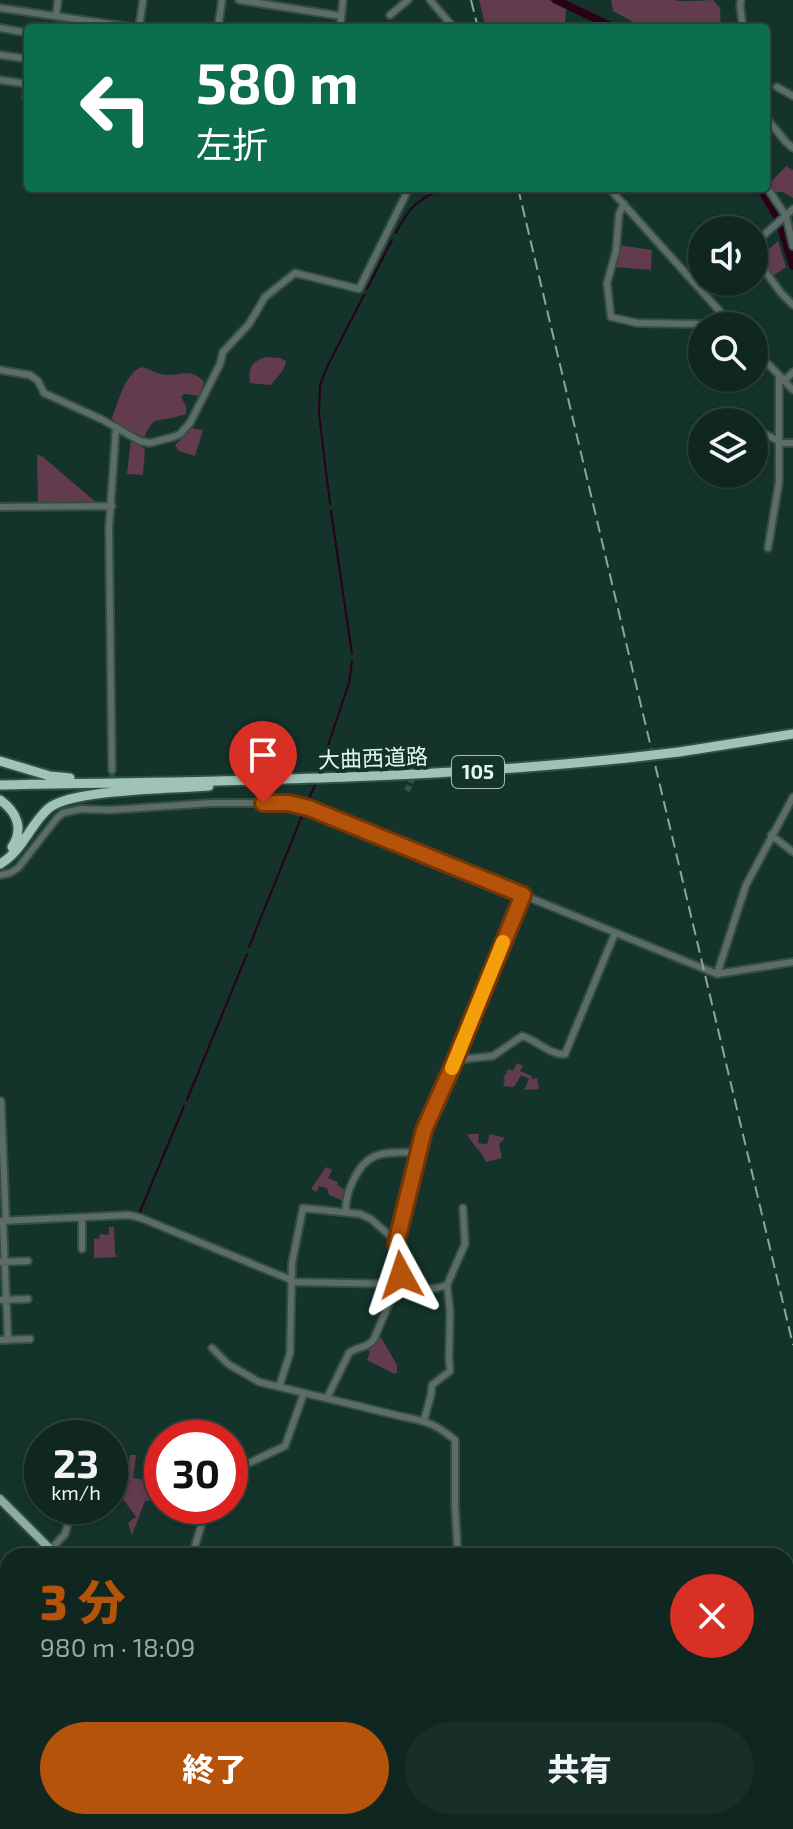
<!DOCTYPE html>
<html lang="ja">
<head>
<meta charset="utf-8">
<style>
	:root { --surface:#0f2720; --page:#182f29; --text:#f1f3f6; --muted:#9ba5a5; --line:#2f443e; --accent:#b45309 }
	body { margin:0; font-family:"Exo 2","Noto Sans JP",sans-serif; background:var(--page); color:var(--text); height:100vh; display:flex; flex-direction:column; font-size:30px; white-space:nowrap }
	* { box-sizing:border-box; margin:0 }
	p { font-size:26px; color:var(--muted) }
	.icon { flex:none; width:44px; height:44px; fill:none; stroke:currentColor; stroke-width:2; stroke-linecap:round; stroke-linejoin:round }
	.map { position:relative; flex:1; overflow:hidden }
	.sheet { position:absolute; left:0px; top:1548px; width:794px; height:282px; display:flex; flex-direction:column; background:var(--surface); border-radius:24px 24px 0 0; box-shadow:0 2px 6px #0004,0 0 0 2px var(--line) }
	.sheet>* { flex:none }
	.hud { position:absolute; left:24px; top:24px; width:746px; height:168px; border-radius:8px; box-shadow:0 2px 6px #0004,0 0 0 2px var(--line); background:#0b6e4f; color:#fff; overflow:hidden }
	.tools { position:absolute; left:688px; top:216px; display:grid; gap:16px }
	.tools a { display:grid; place-items:center; width:80px; height:80px; border-radius:50%; background:var(--surface); box-shadow:0 2px 6px #0004,0 0 0 2px var(--line); font-size:40px }
	.speed { position:absolute; left:24px; top:1420px; display:flex; gap:16px; font-size:40px; font-weight:700; text-align:center }
	.speed>* { display:grid; place-content:center; width:104px; height:104px; border-radius:50%; background:var(--surface); box-shadow:0 2px 6px #0004,0 0 0 2px var(--line); line-height:1 }
	.speed small { font-size:20px; font-weight:400 }
	.speed .limit { border:12px solid #d22; background:#fff; color:#111 }
	.pin { position:absolute; display:grid; place-items:center; width:68px; height:68px; color:#fff; margin:-82px -34px; border-radius:50% 50% 50% 0; rotate:-45deg; box-shadow:0 0 8px #0007 }
	.pin .icon { rotate:45deg }
	.me { position:absolute; width:88px; margin:-44px; rotate:355deg; stroke-linejoin:round; filter:drop-shadow(0 0 6px #0008) }
	.turn { display:flex; align-items:center; gap:28px; height:168px; padding:0 40px; font-size:36px }
	.turn .icon { width:104px; height:104px; stroke-width:2.5 }
	.turn b { display:block; font-size:56px; line-height:68px }
	.round { display:grid; place-items:center; flex:none; width:84px; height:84px; border-radius:42px; background:var(--page) }
	.headline { display:flex; align-items:center; justify-content:space-between; height:136px; padding:0 40px }
	h1 { font-size:48px; font-weight:800; line-height:60px; color:var(--accent) }
	.cta { display:flex; gap:16px; margin-top:auto; padding:16px 40px }
	.cta a { flex:1; height:92px; border-radius:48px; background:var(--accent); color:#fff; font-size:32px; font-weight:800; line-height:92px; text-align:center }
	.cta a+a { background:var(--page); color:var(--text) }
	.map>svg:first-child { display:block }
	.green { fill:#623b4d }
	.lines { fill:none; stroke-linecap:round; stroke-linejoin:round }
	.stream { stroke:#2a0017; stroke-width:2 }
	.river { stroke:#2a0017; stroke-width:8 }
	.minor-tunnel { stroke:#335149; stroke-width:6; stroke-dasharray:6 3; stroke-linecap:butt }
	.minor-casing { stroke:#314f47; stroke-width:10 }
	.major-casing { stroke:#314f47; stroke-width:12 }
	.highway-casing { stroke:#314f47; stroke-width:13 }
	.minor { stroke:#5e6c67; stroke-width:6 }
	.major { stroke:#8daba1; stroke-width:8 }
	.highway { stroke:#a0c3b7; stroke-width:9 }
	.rail { stroke:#8da59d; stroke-width:2; stroke-dasharray:12 6; stroke-linecap:butt }
	.highway-bridge-casing { stroke:#314f47; stroke-width:13; stroke-linecap:butt }
	.highway-bridge { stroke:#a0c3b7; stroke-width:9 }
	.route-casing { stroke:#753606; stroke-width:20 }
	.route { stroke:#b45309; stroke-width:14 }
	.slow { stroke:#f59e0b; stroke-width:14 }
	.labels { text-anchor:middle; stroke-width:8; stroke-linejoin:round; paint-order:stroke }
	.shield { fill:#14342b; stroke:#a6bcb5; stroke-width:2 }
	.shield-label { font-size:20px; font-weight:bold; fill:#e5f7f0 }
	.street-label { font-size:22px; fill:#e5f7f0; stroke:#14342b }
</style>
</head>
<body>
<div class="map">
<svg width="793" height="1829" viewBox="0 0 793 1829">
	<rect width="100%" height="100%" fill="#14342b"/>
	<path class="green" d="M 479,0 L 549,0 L 566,9 L 565,23 L 562,28 L 486,28 Z
		M 611,0 L 674,0 C 686,3 700,0 713,0 L 720,8 L 721,28 L 644,28 L 613,11 Z
		M 786,166 L 793,170 L 793,198 L 783,192 L 774,192 L 769,184 Z
		M 778,241 L 786,267 L 773,276 L 760,257 Z
		M 619,245 L 652,250 L 651,270 L 615,267 Z
		M 268,357 L 280,358 L 286,361 C 285,371 276,378 271,385 L 250,383 C 248,367 252,360 268,357 Z
		M 141,367 C 149,368 158,375 167,375 C 181,375 192,368 204,382 L 199,396 L 185,394 L 181,396 L 186,407 L 186,414 C 185,414 173,418 172,418 C 154,421 153,418 145,436 L 142,437 L 117,425 L 112,418 C 119,400 124,376 141,367 Z
		M 192,428 L 203,430 L 195,456 L 179,451 L 175,445 Z
		M 131,439 L 145,449 L 143,475 L 127,474 Z
		M 37,454 L 43,457 L 98,504 L 38,503 Z
		M 517,1063 L 523,1066 L 520,1071 L 532,1076 L 531,1079 L 537,1078 L 539,1089 L 524,1090 L 529,1079 L 521,1075 L 514,1087 L 503,1086 L 505,1080 L 503,1079 L 508,1069 L 513,1071 Z
		M 467,1134 L 479,1134 L 478,1143 L 487,1144 L 490,1134 L 505,1138 L 499,1144 L 502,1158 L 486,1162 C 481,1150 472,1145 467,1134 Z
		M 326,1167 L 332,1170 L 328,1178 L 338,1182 L 337,1185 L 346,1190 L 344,1201 L 329,1195 L 327,1188 L 319,1186 L 317,1192 L 311,1189 Z
		M 109,1227 L 114,1227 L 115,1253 L 117,1257 L 94,1258 L 94,1239 L 99,1239 L 100,1234 L 109,1235 Z
		M 379,1334 L 397,1365 L 397,1372 L 395,1374 L 367,1360 L 370,1352 L 365,1349 L 373,1344 Z
		M 130,1455 L 136,1455 L 133,1478 L 159,1482 L 162,1477 L 162,1500 L 145,1501 L 132,1535 L 128,1523 L 134,1518 L 137,1518 L 117,1491 L 128,1469 Z"/>
	<g class="lines">
		<path class="stream" d="M 593,17 L 599,28
			M 396,233 C 409,207 417,200 444,188
			M 367,289 L 392,240
			M 330,504 L 319,414 L 320,385 L 328,365 L 364,295
			M 331,511 L 352,654
			M 324,757 L 349,683 L 352,661
			M 320,770 L 322,764
			M 307,803 L 315,785
			M 249,947 L 304,811
			M 187,1100 L 247,954
			M 139,1214 L 184,1106
			M 0,1714 L 8,1702"/>
		<path class="river" d="M 556,0 L 615,28
			M 760,188 L 778,218 L 793,266
			M 0,1573 L 8,1572
			M 383,1822 L 386,1829"/>
		<path class="minor-tunnel" d="M 407,791 L 417,768
			M 111,798 L 112,770"/>
		<g class="minor-casing">
			<path id="minor" d="M 239,0 L 341,16
				M 430,0 L 454,28
				M 741,0 L 740,5 L 743,28
				M 0,8 L 137,28
				M 390,15 L 408,0
				M 56,16 L 58,0
				M 0,28 L 28,33
				M 139,28 L 143,0
				M 218,28 L 222,0
				M 340,28 L 343,0
				M 0,55 L 28,59
				M 0,80 L 28,84
				M 777,87 L 793,96
				M 26,97 L 28,86
				M 766,118 L 786,142 L 793,148
				M 766,186 L 786,216 L 793,246
				M 609,188 L 733,326
				M 624,204 L 619,214 L 616,251 L 607,283 L 611,317 L 637,323 L 699,324 L 704,326
				M 754,244 L 793,209
				M 754,256 L 781,293 L 793,305
				M 754,349 L 793,390
				M 0,370 L 30,375 L 38,381 L 44,393 L 101,419 L 140,441 L 150,443 L 173,437 L 180,434 L 190,423 L 220,364 L 223,352 L 249,324 L 265,297 L 295,273 L 359,289 L 409,188
				M 784,381 L 793,372
				M 754,429 L 779,441
				M 779,443 L 793,443
				M 0,507 L 112,506
				M 768,548 L 779,482 L 779,376
				M 112,770 L 109,529 L 116,427
				M 771,835 L 793,852
				M 0,875 L 10,873 L 18,868 L 57,818 L 63,813 L 81,809 L 110,810 L 212,803 L 288,803 L 309,808 L 717,974 L 793,962
				M 717,974 L 746,885 L 793,797
				M 453,1065 L 465,1059 L 493,1056 L 522,1036 C 537,1040 551,1056 565,1054 L 615,933
				M 1,1101 L 6,1221
				M 346,1212 C 345,1200 348,1191 353,1181 C 368,1148 387,1153 418,1152
				M 82,1218 L 82,1249
				M 0,1221 L 129,1215 L 141,1218 L 296,1282 L 397,1284 L 418,1289 L 437,1288 L 447,1285
				M 3,1221 L 8,1340
				M 0,1262 L 28,1261
				M 0,1300 L 28,1299
				M 0,1340 L 30,1339
				M 212,1348 L 228,1364 L 259,1382 L 404,1417 C 427,1421 437,1425 455,1440 L 455,1505 L 458,1556
				M 279,1387 L 290,1353 L 292,1263 L 303,1208 L 360,1214 L 371,1219 L 396,1241
				M 327,1398 L 349,1353 C 357,1346 367,1349 374,1339 L 401,1275 L 403,1268 L 396,1244 L 424,1130 L 453,1065 L 523,895
				M 424,1420 L 431,1395 L 432,1385 L 450,1371 L 449,1358 L 450,1311 L 447,1285 L 465,1244 L 463,1208
				M 230,1472 L 285,1446 L 304,1393
				M 51,1549 L 65,1534 L 70,1516
				M 192,1556 L 207,1506
				M 2,1721 L 8,1736
				M 35,1822 L 37,1829
				M 192,1822 L 194,1829
				M 419,1822 L 432,1829
				M 531,1822 L 537,1829"/>
		</g>
		<g class="major-casing">
			<path id="major" d="M 0,1499 L 57,1556
				M 0,1723 L 8,1715"/>
		</g>
		<g class="highway-casing">
			<path id="highway" d="M 679,752 L 793,734
				M 0,761 L 50,776 L 70,778
				M 0,785 C 209,781 419,780 627,758
				M 0,800 C 17,812 24,829 12,847
				M 0,864 C 23,851 30,824 49,808 C 73,789 174,789 209,786"/>
		</g>
		<use href="#minor" class="minor"/>
		<use href="#major" class="major"/>
		<use href="#highway" class="highway"/>
		<path class="rail" d="M 471,0 L 478,28
			M 518,188 L 793,1345"/>
		<g class="highway-bridge-casing">
			<path id="highway-bridge" d="M 627,758 L 679,752"/>
		</g>
		<use href="#highway-bridge" class="highway-bridge"/>
	</g>
	<g class="lines">
		<g class="route-casing">
			<path id="route" d="M 263,803 L 288,803 L 309,808 L 523,895 L 453,1065 L 424,1130 L 396,1244 L 403,1268 L 401,1275"/>
		</g>
		<use href="#route" class="route"/>
		<path class="slow" d="M 452,1068 L 503,942"/>
	</g>
	<g class="labels">
		<rect class="shield" x="452" y="756" width="52" height="32" rx="6"/>
		<g class="shield-label">
			<text x="478" y="779">105</text>
		</g>
		<g class="street-label">
			<text transform="translate(373 758) rotate(-2)" y="8">大曲西道路</text>
		</g>
	</g>
</svg>
<div class="tools">
<a><svg class="icon" aria-label="sound" viewBox="0 0 24 24"><path d="M4 9h4l5-4v14l-5-4H4zM17 9q2 3 0 6"/></svg></a>
<a><svg class="icon" aria-label="search" viewBox="0 0 24 24"><circle cx="10" cy="10" r="6"/><path d="M15 15l6 6"/></svg></a>
<a><svg class="icon" aria-label="layers" viewBox="0 0 24 24"><path d="M12 4l9 5-9 5-9-5zM3 14l9 5 9-5"/></svg></a>
</div>
<div class="speed"><div>23<small>km/h</small></div><div class="limit">30</div></div>
<div class="pin" style="left:263px;top:803px;background:#d93025"><svg class="icon" aria-label="arrive" viewBox="0 0 24 24"><path d="M6 21V4h12l-3 4 3 4H6"/></svg></div>
<svg class="me" style="left:401px;top:1275px" viewBox="-20 -20 40 40"><path d="M0-17L14 15 0 8-14 15z" fill="#b45309" stroke="#fff" stroke-width="4"/></svg>
<div class="hud">
<div class="turn"><svg class="icon" aria-label="left" viewBox="0 0 24 24"><path d="M17 20v-9H6M10 6l-5 5 5 5"/></svg><div><b>580 m</b>左折</div></div>
</div>
<section class="sheet">
<div class="headline"><div><h1>3 分</h1><p>980 m · 18:09</p></div><a class="round" style="background:#d93025;color:#fff"><svg class="icon" aria-label="close" viewBox="0 0 24 24"><path d="M6 6l12 12M18 6L6 18"/></svg></a></div>
<div class="cta"><a>終了</a><a>共有</a></div>
</section>
</div>
</body>
</html>
